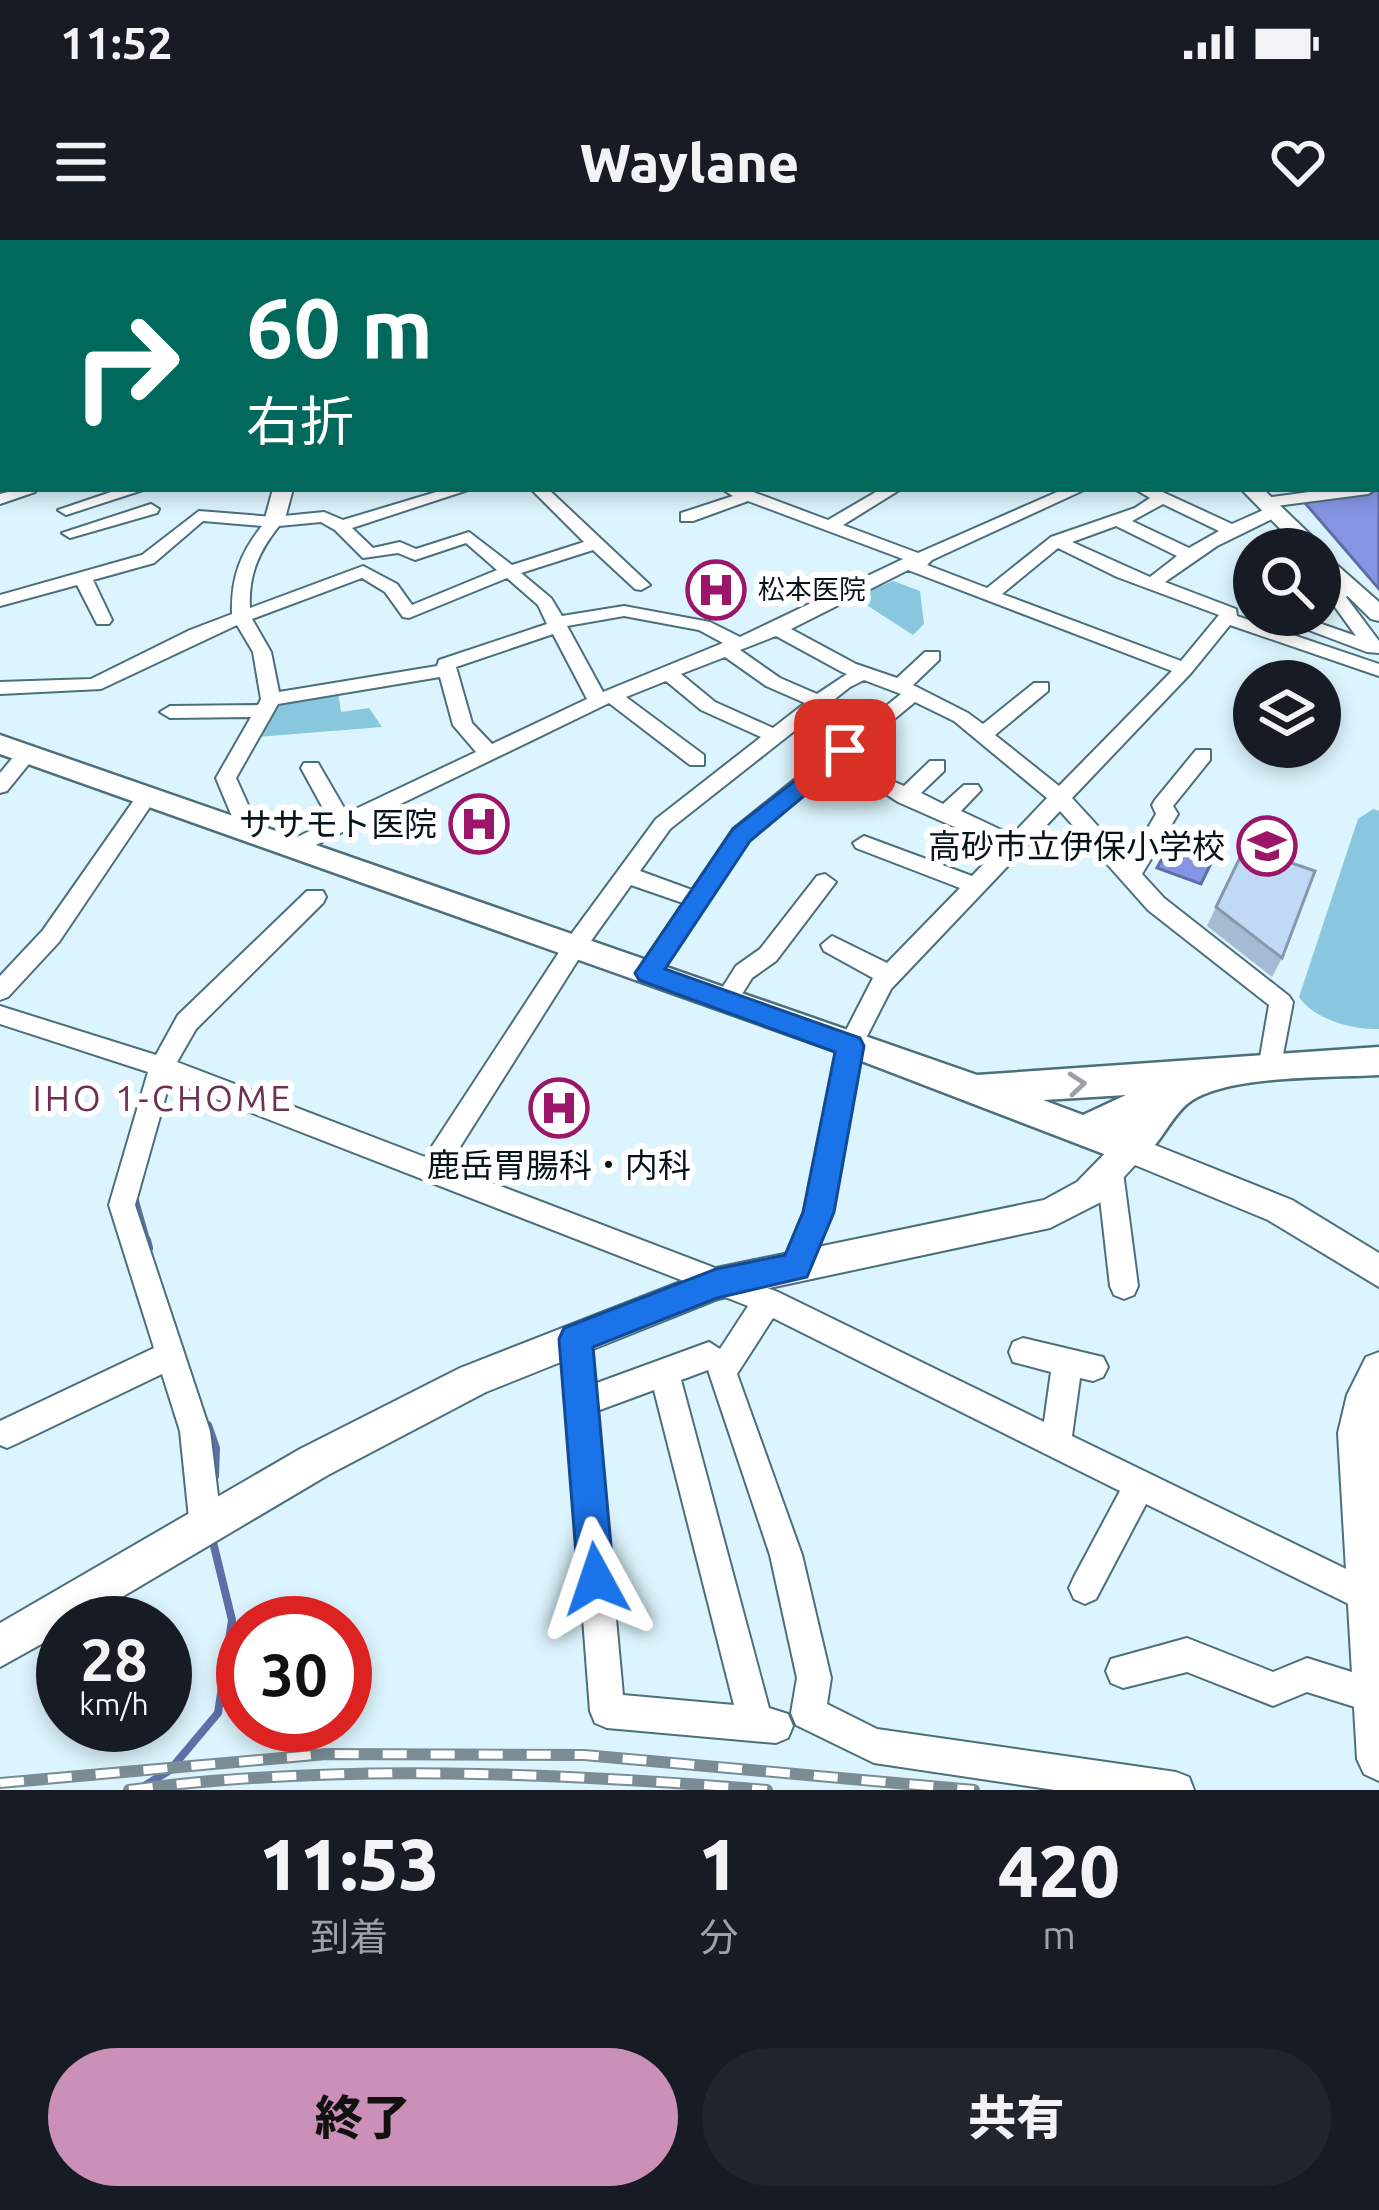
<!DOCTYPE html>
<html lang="ja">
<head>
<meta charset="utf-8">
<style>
	:root { --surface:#171b24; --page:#20242c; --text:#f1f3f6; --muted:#9ea1a6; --accent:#ca90b7 }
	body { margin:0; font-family:Ubuntu,"Noto Sans JP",sans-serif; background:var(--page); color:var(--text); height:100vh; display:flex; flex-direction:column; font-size:45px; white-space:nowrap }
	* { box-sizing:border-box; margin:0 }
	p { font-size:39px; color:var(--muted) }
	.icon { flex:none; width:66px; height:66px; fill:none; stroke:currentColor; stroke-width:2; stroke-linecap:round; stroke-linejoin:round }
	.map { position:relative; height:1550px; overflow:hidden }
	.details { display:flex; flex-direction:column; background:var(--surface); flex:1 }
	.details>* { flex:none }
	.top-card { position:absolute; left:0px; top:0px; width:1380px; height:252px; box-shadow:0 6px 18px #0003; background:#00695c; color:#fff; overflow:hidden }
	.buttons { position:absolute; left:1233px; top:288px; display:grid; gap:24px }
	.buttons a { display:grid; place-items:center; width:108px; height:108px; border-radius:50%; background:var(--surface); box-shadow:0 6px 18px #0003; font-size:60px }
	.speed { position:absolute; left:36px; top:1356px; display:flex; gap:24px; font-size:60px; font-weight:700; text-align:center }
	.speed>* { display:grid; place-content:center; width:156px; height:156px; border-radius:50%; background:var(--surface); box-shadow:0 6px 18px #0003; line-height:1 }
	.speed small { font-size:30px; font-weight:400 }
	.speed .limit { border:18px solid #d22; background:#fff; color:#111 }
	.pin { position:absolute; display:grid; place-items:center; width:102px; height:102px; color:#fff; margin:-51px; border-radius:24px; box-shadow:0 6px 18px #0006 }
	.me { position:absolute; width:132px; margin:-66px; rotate:355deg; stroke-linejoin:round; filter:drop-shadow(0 0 9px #0008) }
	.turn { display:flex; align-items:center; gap:42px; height:252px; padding:0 48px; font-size:54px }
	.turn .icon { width:156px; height:156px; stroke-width:2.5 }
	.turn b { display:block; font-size:84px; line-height:102px }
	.eta { display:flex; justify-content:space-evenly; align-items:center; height:204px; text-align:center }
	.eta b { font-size:72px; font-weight:800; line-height:84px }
	.button { display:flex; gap:24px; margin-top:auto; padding:24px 48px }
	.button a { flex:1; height:138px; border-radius:72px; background:var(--accent); color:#111; font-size:48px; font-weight:800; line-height:138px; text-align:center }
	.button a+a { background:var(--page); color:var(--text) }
	.status { display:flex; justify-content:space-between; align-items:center; height:84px; padding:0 60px; background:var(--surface); direction:ltr }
	.status svg { height:33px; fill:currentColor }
	header { display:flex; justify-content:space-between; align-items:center; height:156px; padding:0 48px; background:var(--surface); font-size:54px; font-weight:800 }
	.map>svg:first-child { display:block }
	.green { fill:#89c7df }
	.water { fill:#8495e4; stroke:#5e6ea7; stroke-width:3 }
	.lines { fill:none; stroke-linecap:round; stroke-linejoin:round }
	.stream-far1 { stroke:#5e6ea7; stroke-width:6 }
	.stream { stroke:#5e6ea7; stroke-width:8 }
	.minor-casing { stroke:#4b6f7d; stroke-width:4 }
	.tertiary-casing { stroke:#4b6f7d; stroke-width:4 }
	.secondary-casing { stroke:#4b6f7d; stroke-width:5 }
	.minor { fill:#fff; fill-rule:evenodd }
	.tertiary { fill:#fff; fill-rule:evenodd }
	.secondary { fill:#fff; fill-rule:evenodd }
	.rail-casing { stroke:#7a8d95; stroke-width:12 }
	.rail { stroke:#fff; stroke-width:8; stroke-dasharray:24; stroke-linecap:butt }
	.wall { fill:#a5bbd3 }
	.building { fill:#c0daf5; stroke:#8699ac; stroke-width:3 }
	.oneway { stroke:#9ba1a3 }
	.route { fill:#1a73e8; stroke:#114b97; stroke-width:3 }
	.labels { text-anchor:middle; stroke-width:12; stroke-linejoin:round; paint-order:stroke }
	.far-poi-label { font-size:27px; fill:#06141a; stroke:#fff; text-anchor:start }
	.poi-label { font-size:33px; fill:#06141a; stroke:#fff; text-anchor:end }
	.neighbourhood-label { font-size:36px; letter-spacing:3px; fill:#703052; stroke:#fff }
</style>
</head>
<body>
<div class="status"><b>11:52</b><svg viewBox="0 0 49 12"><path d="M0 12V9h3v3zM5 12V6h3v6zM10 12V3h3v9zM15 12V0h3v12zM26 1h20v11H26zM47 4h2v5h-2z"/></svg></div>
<header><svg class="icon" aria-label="menu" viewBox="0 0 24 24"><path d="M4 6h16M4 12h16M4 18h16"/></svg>Waylane<svg class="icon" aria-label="heart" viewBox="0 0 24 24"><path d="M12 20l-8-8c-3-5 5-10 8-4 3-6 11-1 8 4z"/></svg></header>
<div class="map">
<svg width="1379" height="1550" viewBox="0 0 1379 1550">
	<rect width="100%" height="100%" fill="#dcf4fd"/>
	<path class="green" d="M 893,341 L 920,351 L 924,384 L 913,395 L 854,357 Z
		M 338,451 L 341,472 L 369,468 L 382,487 L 257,497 L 274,463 Z
		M 1373,569 L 1379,571 L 1379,789 C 1353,790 1315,780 1299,757 L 1358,579 Z"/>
	<path class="water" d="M 1377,236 L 1379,238 L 1379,349 L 1293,249 L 1377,249 Z
		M 1178,589 L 1220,605 L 1201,644 L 1157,628 Z"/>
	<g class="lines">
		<path class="stream-far1" d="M 135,957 L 148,1003"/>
		<path class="stream" d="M 147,1000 L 149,1008
			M 208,1185 L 216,1208 L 215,1236
			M 138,1550 L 170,1530 L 218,1473 L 232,1380 L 212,1298"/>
		<g class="minor-casing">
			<path id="minor" d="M 278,0 L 291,0 L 293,3 L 280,3 Z
				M 424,0 L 437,0 L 439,3 L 426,3 Z
				M 580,0 L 594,0 L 596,3 L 582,3 Z
				M 734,0 L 748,0 L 750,3 L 736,3 Z
				M 896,0 L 922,0 L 925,3 L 899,3 Z
				M 1151,0 L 1163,0 L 1165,3 L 1153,3 Z
				M 1333,0 L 1358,0 L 1361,3 L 1336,3 Z
				M 1377,3 L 1379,3 L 1379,11 L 1377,11 Z
				M 1379,38 L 1379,52 L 1377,53 L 1377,39 Z
				M 3,48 L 3,56 L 0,57 L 0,49 Z
				M 1377,119 L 1379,119 L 1379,127 L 1377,127 Z
				M 0,153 L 3,153 L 3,161 L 0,161 Z
				M 1377,164 L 1379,164 L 1379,174 L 1377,174 Z
				M 1377,186 L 1379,187 L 1379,198 L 1377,197 Z
				M 20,249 L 35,252 L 0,264 L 0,254 Z
				M 120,249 L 146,249 L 66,275 L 58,270 Z
				M 446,249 L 471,249 L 352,288 L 373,308 L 400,302 L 416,309 L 469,292 L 512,325 L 584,302 L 531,249 L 548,249 L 650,345 L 641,350 L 635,349 L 593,310 L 521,333 L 551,358 L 562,376 L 624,366 L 710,382 L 740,397 L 903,319 L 748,261 L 693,281 L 681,281 L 681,273 L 733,256 L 722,249 L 745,249 L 828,280 L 881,249 L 901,249 L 843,285 L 918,313 L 1064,249 L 1086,249 L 932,320 L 927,325 L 987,348 L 1051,297 L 1135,268 L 1150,258 L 1135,249 L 1156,249 L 1232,284 L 1268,268 L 1257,263 L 1265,258 L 1332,249 L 1376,249 L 1368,254 L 1276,266 L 1282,271 L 1280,275 L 1217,306 L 1165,342 L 1236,369 L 1237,376 L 1379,424 L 1379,436 L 1230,385 L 1191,433 L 1072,558 L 1129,620 L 1156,574 L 1152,565 L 1155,560 L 1196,510 L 1210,510 L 1210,520 L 1173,566 L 1178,574 L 1142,634 L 1164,658 L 1289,756 L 1293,762 L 1279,836 L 1261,836 L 1258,829 L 1269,765 L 1148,670 L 1060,571 L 891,749 L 862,806 L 831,972 L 805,1036 L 795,1039 L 785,1036 L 781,1027 L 805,972 L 838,806 L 873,738 L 824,711 L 821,705 L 832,696 L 887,723 L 960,648 L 856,608 L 853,603 L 864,596 L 972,636 L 1000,607 L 898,562 L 866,541 L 876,534 L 904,546 L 930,521 L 944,521 L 944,531 L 921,553 L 943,564 L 964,545 L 978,545 L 981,550 L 961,571 L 1012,595 L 1047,558 L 954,481 L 915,462 L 749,599 L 656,739 L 648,742 L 636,733 L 683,663 L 631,645 L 583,712 L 448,926 L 778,1052 L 1044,1182 L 1051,1132 L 1013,1122 L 1009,1112 L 1013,1102 L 1023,1098 L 1103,1117 L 1108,1127 L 1103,1137 L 1093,1141 L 1080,1138 L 1072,1196 L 1379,1345 L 1379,1367 L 1367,1373 L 1146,1264 L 1096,1359 L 1085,1364 L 1074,1359 L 1069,1348 L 1074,1337 L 1120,1251 L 773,1078 L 737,1134 L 802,1315 L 831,1438 L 827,1464 L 877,1489 L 1176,1532 L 1189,1537 L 1194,1550 L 1055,1550 L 874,1523 L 796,1485 L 791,1473 L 797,1438 L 770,1315 L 708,1130 L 681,1140 L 769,1468 L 788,1474 L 793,1486 L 788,1498 L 776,1503 L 607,1488 L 595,1483 L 590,1471 L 562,1099 L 566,1090 L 576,1086 L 586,1090 L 594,1144 L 709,1102 L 720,1109 L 748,1066 L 170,841 L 135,965 L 210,1191 L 222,1288 L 217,1299 L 206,1304 L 195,1299 L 190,1288 L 180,1191 L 162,1134 L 18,1203 L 7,1208 L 0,1205 L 0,1181 L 154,1108 L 109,965 L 148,832 L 0,784 L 0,766 L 156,815 L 178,775 L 307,651 L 323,651 L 326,657 L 323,663 L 196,789 L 177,822 L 425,917 L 567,700 L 656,579 L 761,497 L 701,470 L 666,441 L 626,457 L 704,515 L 704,525 L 690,525 L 609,463 L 291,617 L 283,614 L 280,609 L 283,604 L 330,581 L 301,528 L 304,523 L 318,523 L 347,573 L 476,512 L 453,485 L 440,437 L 278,464 L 236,538 L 262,596 L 251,603 L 240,596 L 216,538 L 251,477 L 170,478 L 160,472 L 170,466 L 258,465 L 261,459 L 253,412 L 237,385 L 101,449 L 0,454 L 0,442 L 91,439 L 190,390 L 232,374 C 231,339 240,313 262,286 L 203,281 L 154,323 L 93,340 L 112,380 L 109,384 L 97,384 L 77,345 L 0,366 L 0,355 L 142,315 L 199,271 L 274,277 L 324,272 L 343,280 ZM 1163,264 L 1219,291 L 1189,308 L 1132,281 ZM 321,282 L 335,290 L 363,318 L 398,313 L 415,320 L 466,303 L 497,330 L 412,365 L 397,344 L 363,326 L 250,368 C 248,335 259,311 279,286 ZM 1116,286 L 1177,316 L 1150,337 L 1072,302 ZM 1058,308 L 1117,337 L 1219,375 L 1181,421 L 1002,354 ZM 908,330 L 1172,431 L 1059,546 L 995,495 L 1048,451 L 1048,443 L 1034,443 L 983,484 L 968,473 L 913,445 L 939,420 L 939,412 L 925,412 L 897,438 L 856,424 L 791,389 ZM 362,338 L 385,352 L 403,377 L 409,378 L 507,338 L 538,365 L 547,384 L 439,420 L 437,426 L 279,452 L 271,412 L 252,379 ZM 624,376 L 699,390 L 723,403 L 603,452 L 567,386 ZM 553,394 L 587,459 L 492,504 L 472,483 L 456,427 ZM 776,396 L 842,432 L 847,434 L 817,454 L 780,438 L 740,410 ZM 725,417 L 766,446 L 805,463 L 773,488 L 715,462 L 681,434 ZM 864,440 L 901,454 L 733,589 L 692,650 L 640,631 L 670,589 L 850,447 ZM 654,1150 L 734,1465 L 623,1455 L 597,1171 Z
				M 151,264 L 159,269 L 157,273 L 70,298 L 62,293 Z
				M 1350,341 L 1359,346 L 1346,357 L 1379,401 L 1379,413 L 1367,412 L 1269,375 L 1296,375 L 1356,396 L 1327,356 Z
				M 27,507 L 37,514 L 7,551 L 0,553 L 0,533 L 20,509 Z
				M 146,551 L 156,558 L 59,702 L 8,757 L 0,760 L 0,736 L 43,690 L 139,553 Z
				M 825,634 L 836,642 L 776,721 L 752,738 L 734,767 L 718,767 L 714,761 L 736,726 L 760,709 L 817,636 Z
				M 1110,921 L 1119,924 L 1123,932 L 1138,1046 L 1134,1055 L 1124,1059 L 1114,1055 L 1110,1046 L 1097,932 L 1101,924 Z
				M 1187,1398 L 1273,1432 L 1307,1418 L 1374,1439 L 1379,1441 L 1379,1471 L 1374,1473 L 1307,1452 L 1273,1466 L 1187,1432 L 1123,1448 L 1111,1443 L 1106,1431 L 1111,1419 Z"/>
		</g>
		<g class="tertiary-casing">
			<path id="tertiary" d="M 123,0 L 139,0 L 141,3 L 125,3 Z
				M 992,0 L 1009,0 L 1011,3 L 994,3 Z
				M 1377,72 L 1379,72 L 1379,82 L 1377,82 Z
				M 0,198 L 3,198 L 3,210 L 0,210 Z
				M 273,249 L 293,249 L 284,282 L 274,288 L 264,282 Z
				M 1241,249 L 1263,249 L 1320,304 L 1321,311 L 1379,362 L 1379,381 L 1371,379 L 1320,329 L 1320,309 L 1300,309 Z
				M 1130,895 L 1292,960 L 1379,1013 L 1379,1047 L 1268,980 L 1135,925 L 1101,962 L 1050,988 L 718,1059 L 486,1152 L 328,1235 L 78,1383 L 63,1383 L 63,1392 L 0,1427 L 0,1383 L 300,1209 L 460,1128 L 716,1028 L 1044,960 L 1077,942 L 1119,899 Z
				M 1379,1112 L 1379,1541 L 1364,1534 L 1357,1519 L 1338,1193 L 1347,1155 L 1366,1117 Z"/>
		</g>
		<g class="secondary-casing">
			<path id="secondary" d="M 0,495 L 977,835 L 1379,807 L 1379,835 C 1331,838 1224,834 1187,864 C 1166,882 1157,915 1130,924 L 838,812 L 0,514 ZM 1126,855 L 1083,875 L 1043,860 Z"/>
		</g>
		<use href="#minor" class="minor"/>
		<use href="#tertiary" class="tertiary"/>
		<use href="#secondary" class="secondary"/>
		<g class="rail-casing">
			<path id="rail" d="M 0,1543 L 326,1514 L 584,1515 L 974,1550
				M 129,1550 C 331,1523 564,1533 767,1550"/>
		</g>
		<use href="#rail" class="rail"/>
	</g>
	<path class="wall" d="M 1245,607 L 1282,718 L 1272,737 L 1207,686 Z"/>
	<path class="building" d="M 1245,607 L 1315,631 L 1282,718 L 1216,667 Z"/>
	<defs><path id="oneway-chevron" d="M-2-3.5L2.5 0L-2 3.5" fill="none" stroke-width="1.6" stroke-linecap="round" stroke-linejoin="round" transform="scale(3)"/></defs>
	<use class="oneway" href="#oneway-chevron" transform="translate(1077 844) rotate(-5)"/>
	<path class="route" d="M 845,502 L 857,510 L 853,515 L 750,601 L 665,729 L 860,798 L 864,806 L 834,972 L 807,1037 L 717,1058 L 593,1107 L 614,1339 L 609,1352 L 596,1357 L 583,1352 L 578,1339 L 559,1099 L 564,1088 L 716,1029 L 785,1015 L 803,972 L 835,812 L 639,740 L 635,733 L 733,589 Z"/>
	<defs>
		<g id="hospital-ring" transform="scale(3)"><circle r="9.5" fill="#fff" stroke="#9b1669" stroke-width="1.5"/><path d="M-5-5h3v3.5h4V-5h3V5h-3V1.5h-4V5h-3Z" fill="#9b1669"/></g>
		<g id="school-ring" transform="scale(3)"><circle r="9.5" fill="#fff" stroke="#9b1669" stroke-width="1.5"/><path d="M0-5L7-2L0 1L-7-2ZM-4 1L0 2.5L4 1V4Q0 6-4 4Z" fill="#9b1669"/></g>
	</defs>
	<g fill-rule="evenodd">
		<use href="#hospital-ring" x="716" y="350"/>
		<use href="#hospital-ring" x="479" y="584"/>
		<use href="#school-ring" x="1267" y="606"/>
		<use href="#hospital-ring" x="559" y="868"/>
	</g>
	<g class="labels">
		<g class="far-poi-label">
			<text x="758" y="359">松本医院</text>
		</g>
		<g class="poi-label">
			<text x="437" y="596">ササモト医院</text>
			<text x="1225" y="618">高砂市立伊保小学校</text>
			<text x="559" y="937" text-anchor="middle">鹿岳胃腸科・内科</text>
		</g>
		<g class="neighbourhood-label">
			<text x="163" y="871">IHO 1-CHOME</text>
		</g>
	</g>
</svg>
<div class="buttons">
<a><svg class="icon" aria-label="search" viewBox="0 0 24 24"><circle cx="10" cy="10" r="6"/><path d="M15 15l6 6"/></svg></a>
<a><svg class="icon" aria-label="layers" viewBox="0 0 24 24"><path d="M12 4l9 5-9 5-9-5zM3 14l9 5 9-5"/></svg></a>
</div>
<div class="speed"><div>28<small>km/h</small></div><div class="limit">30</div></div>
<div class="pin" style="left:845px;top:510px;background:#d93025"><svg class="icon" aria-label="arrive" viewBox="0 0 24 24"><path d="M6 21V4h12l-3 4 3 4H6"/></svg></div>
<svg class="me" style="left:596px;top:1339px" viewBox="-20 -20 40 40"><path d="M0-17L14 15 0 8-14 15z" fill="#1a73e8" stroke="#fff" stroke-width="4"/></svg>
<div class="top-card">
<div class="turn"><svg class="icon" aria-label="right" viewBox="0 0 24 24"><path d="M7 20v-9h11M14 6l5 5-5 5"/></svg><div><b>60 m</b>右折</div></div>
</div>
</div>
<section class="details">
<div class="eta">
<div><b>11:53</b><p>到着</p></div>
<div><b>1</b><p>分</p></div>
<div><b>420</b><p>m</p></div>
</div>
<div class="button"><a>終了</a><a>共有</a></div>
</section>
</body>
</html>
